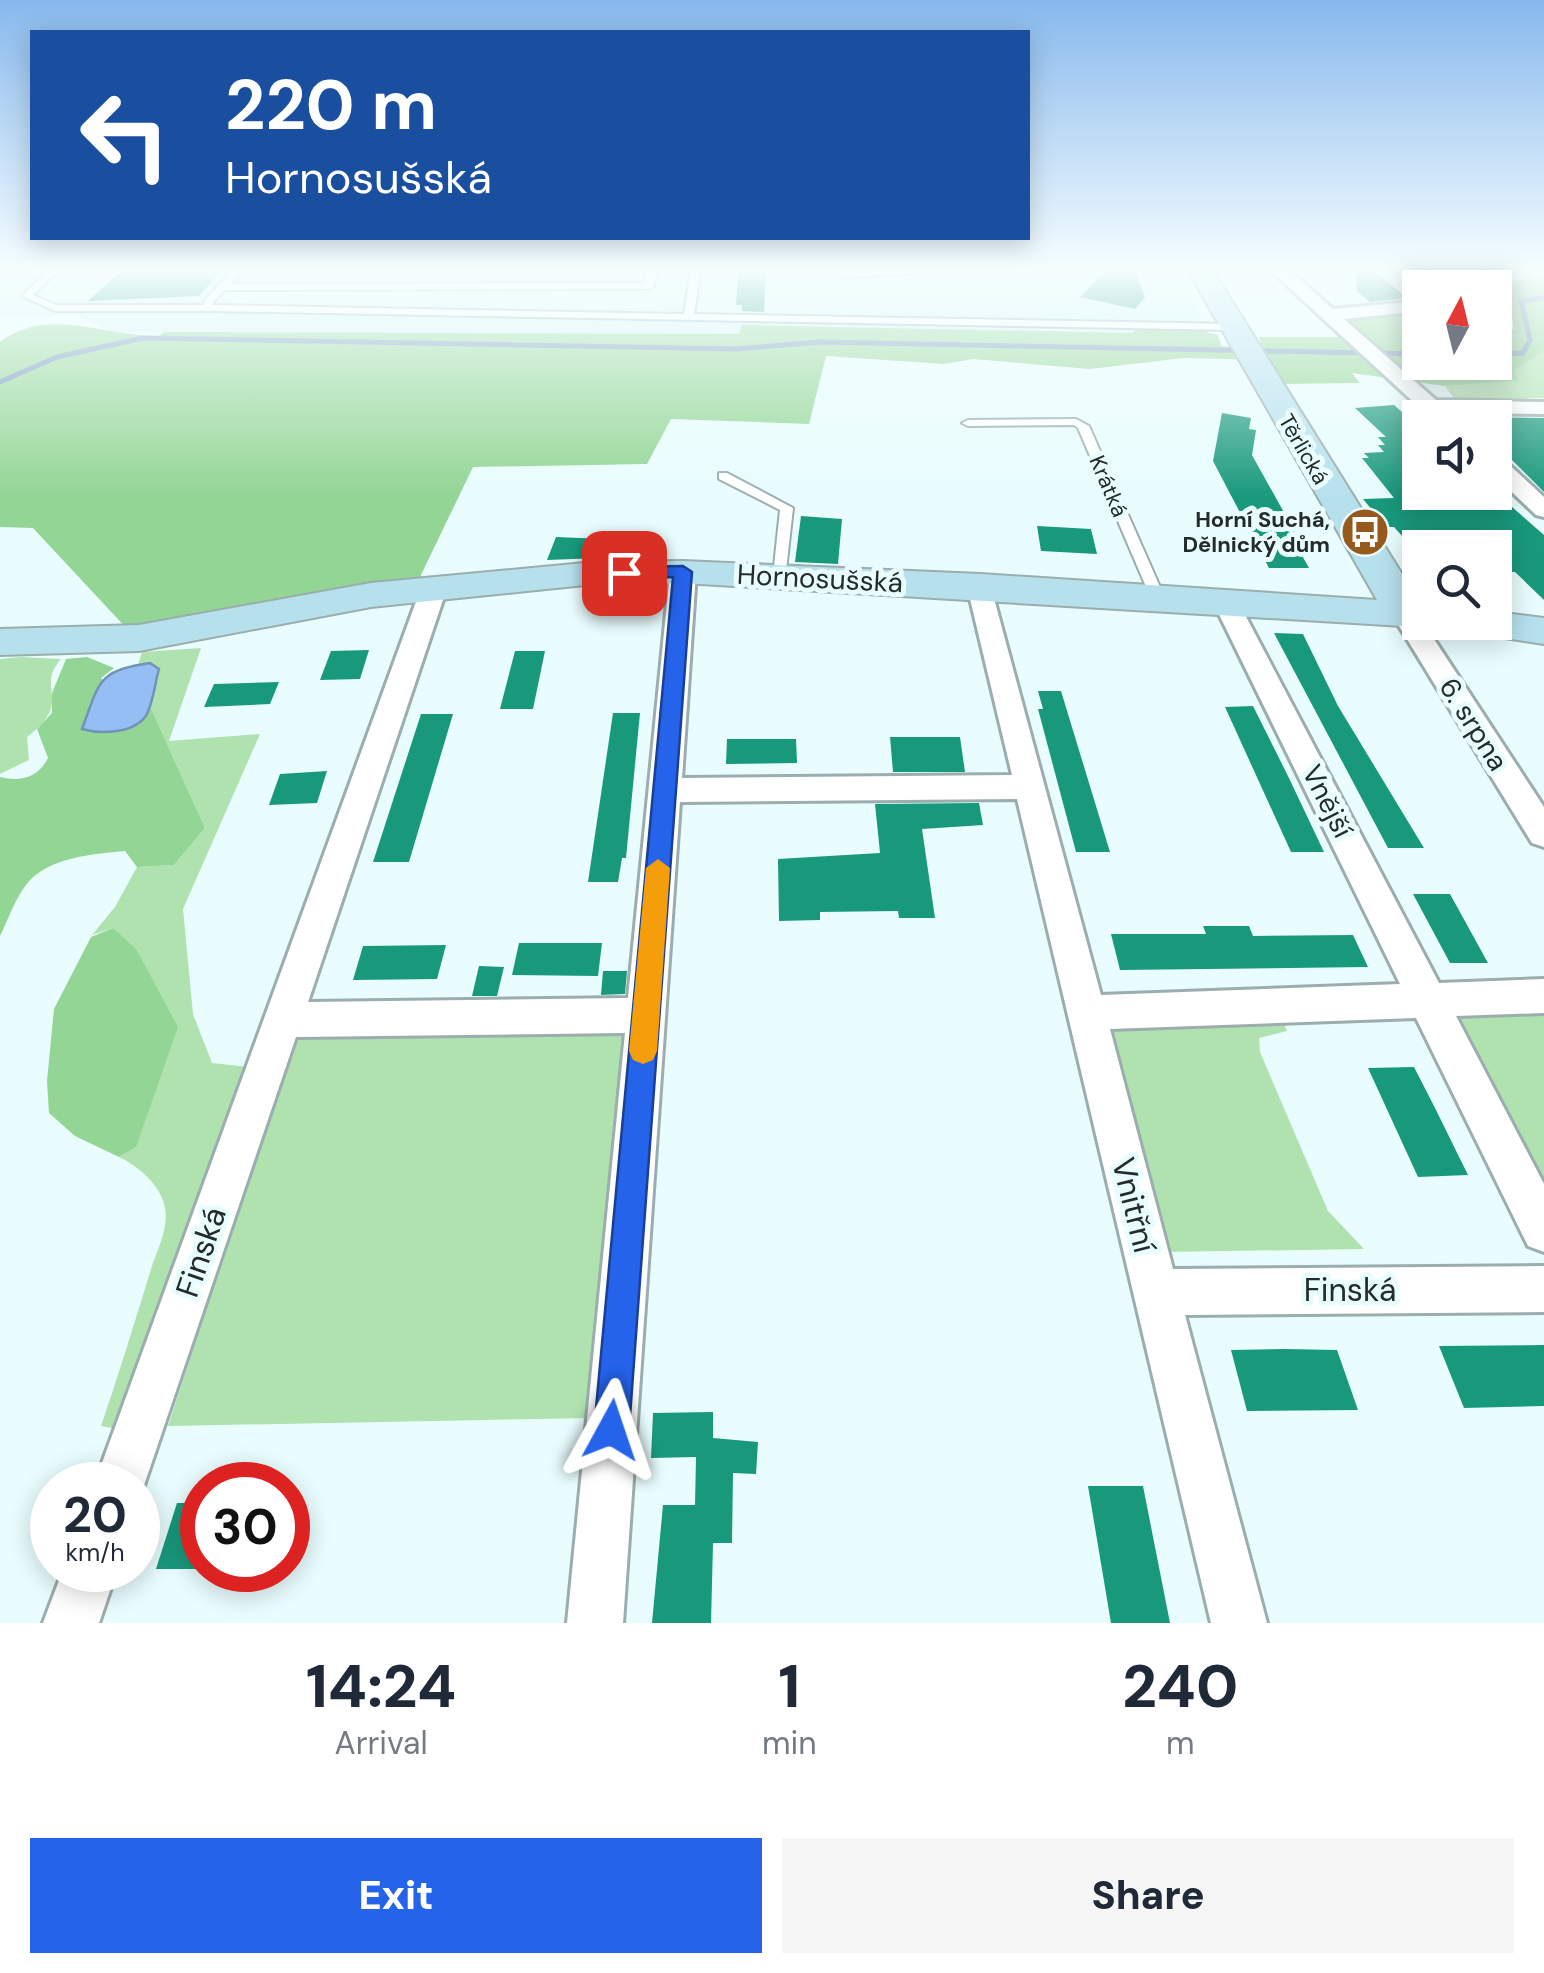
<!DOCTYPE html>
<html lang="en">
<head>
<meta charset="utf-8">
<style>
	:root { --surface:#fff; --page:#f6f6f7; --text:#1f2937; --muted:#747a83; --accent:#2563eb }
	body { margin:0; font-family:"DM Sans",sans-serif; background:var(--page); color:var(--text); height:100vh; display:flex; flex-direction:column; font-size:38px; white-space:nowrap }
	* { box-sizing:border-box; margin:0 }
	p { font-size:32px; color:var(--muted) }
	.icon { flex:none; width:55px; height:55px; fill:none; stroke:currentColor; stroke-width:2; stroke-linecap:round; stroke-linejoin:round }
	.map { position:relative; height:1623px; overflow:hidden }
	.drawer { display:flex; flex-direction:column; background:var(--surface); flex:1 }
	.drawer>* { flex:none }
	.hud { position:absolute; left:30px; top:30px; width:1000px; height:210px; border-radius:0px; box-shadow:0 5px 25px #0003; background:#1a4fa0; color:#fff; overflow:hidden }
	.needle { width:65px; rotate:7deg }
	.buttons { position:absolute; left:1402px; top:270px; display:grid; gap:20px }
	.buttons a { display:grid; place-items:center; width:110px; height:110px; border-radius:0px; background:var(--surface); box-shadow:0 5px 25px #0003; font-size:50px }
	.speed { position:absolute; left:30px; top:1462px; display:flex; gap:20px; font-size:50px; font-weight:700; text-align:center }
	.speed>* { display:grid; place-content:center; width:130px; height:130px; border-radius:50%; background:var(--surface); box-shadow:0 5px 25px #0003; line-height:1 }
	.speed small { font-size:25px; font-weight:400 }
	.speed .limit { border:15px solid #d22; background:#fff; color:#111 }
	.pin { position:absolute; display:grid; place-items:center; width:85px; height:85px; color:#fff; margin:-42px; border-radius:20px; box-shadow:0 5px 15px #0006 }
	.me { position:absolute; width:110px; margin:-55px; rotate:5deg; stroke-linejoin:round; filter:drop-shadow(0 0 8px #0008) }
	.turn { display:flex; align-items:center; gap:35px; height:210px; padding:0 30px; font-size:45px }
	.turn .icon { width:130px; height:130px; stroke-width:2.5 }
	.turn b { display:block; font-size:70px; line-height:85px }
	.eta { display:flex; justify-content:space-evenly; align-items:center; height:170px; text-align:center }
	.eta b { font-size:60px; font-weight:800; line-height:70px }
	.primary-button { display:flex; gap:20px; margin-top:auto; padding:20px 30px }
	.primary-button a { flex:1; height:115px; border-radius:0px; background:var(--accent); color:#fff; font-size:40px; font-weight:800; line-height:115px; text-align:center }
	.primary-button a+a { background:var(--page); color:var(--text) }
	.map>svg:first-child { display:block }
	.built { fill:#d5f2f4 }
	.green { fill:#afe2af }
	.forest { fill:#93d594 }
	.water { fill:#95bef5; stroke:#7392b8; stroke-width:2.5 }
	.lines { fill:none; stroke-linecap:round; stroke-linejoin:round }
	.stream { stroke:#7392b8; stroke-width:5 }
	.building { fill:#19997c }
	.lane-casing { stroke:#9badae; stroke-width:4 }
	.street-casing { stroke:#9badae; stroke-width:6 }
	.secondary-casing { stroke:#9badae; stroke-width:4 }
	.lane { fill:#fff; fill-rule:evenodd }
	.street { fill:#fff; fill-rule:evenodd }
	.secondary { fill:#b7e0ed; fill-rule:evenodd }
	.route { fill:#2563eb; stroke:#184099; stroke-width:2.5 }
	.slow { fill:#f59e0b }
	.labels { text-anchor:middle; stroke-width:10; stroke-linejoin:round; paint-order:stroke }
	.far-street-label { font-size:22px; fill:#232b2b; stroke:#e9fdfe }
	.far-poi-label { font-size:22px; font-weight:bold; fill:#232b2b; stroke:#e9fdfe; text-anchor:end }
	.street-label { font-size:28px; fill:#232b2b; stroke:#e9fdfe }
	.near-street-label { font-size:32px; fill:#232b2b; stroke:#e9fdfe }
</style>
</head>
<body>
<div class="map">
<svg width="1544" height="1623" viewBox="0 0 1544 1623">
	<rect width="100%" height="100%" fill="#e9fdfe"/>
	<path class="built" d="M 0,269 L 1177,269 L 1214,344 L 761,334 L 112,332 L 79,316 L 0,316 Z"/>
	<path class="green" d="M 1544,351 L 1544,398 L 1527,398 L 1529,403 L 1456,401 L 1445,386 L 1517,381 L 1513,370 Z
		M 201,648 L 169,741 L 260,734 L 183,909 L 193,1014 L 212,1063 L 249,1067 L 123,1430 L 101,1426 C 119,1374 135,1321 151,1269 C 157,1250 169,1228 165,1208 C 161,1185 138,1166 119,1157 L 136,1147 L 113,928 L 92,935 L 115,907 L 137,867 L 174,865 L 205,828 L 149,704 L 159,669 L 150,663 L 138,665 L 142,652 Z
		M 21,657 L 61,659 C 34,689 75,701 27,737 L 29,760 L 0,774 L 0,659 Z
		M 1544,1007 L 1544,1198 L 1454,1018 L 1463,1011 Z
		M 1281,1017 L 1287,1031 L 1259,1038 L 1260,1052 L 1328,1211 L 1364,1249 L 1162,1252 L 1101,1037 L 1112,1025 Z
		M 629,1035 L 592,1418 L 168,1426 L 295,1036 Z"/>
	<path class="forest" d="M 1544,278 L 1544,351 L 1514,370 L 1518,381 L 1445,386 L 1352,373 L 1360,383 L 1278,384 L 1267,360 L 1184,358 L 1090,369 L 973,359 L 944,364 L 826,356 L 809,424 L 671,419 L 647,464 L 473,467 L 419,579 L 130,632 L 33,528 L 0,527 L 0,342 C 45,308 98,333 150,336 L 149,342 L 165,332 L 739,334 L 742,325 L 1132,333 C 1158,312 1188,328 1218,335 L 1221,346 L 1263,349 L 1259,337 L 1340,337 L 1357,351 L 1373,351 L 1339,316 L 1420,310 L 1420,362 L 1495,362 L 1495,330 L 1514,329 L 1509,296 L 1498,281 Z
		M 87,657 L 114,668 L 101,678 L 145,717 L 149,704 L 205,828 L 174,865 L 137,867 L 125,851 C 94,854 47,857 26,885 C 15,899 8,920 0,936 L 0,777 C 20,782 38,778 48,758 L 37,729 L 52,713 L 52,693 L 66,659 Z
		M 113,928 L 136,949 L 178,1027 L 136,1147 L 119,1157 L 75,1136 L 49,1113 L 47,1081 L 54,1009 L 91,937 Z"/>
	<path class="water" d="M 150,663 L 159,669 C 155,682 153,706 145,717 C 132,734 99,734 82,729 C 100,681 97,671 150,663 Z"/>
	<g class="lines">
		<path class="stream" d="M 1495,354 L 1523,353 L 1530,340 L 1521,301 L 1544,298
			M 0,382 L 57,357 L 143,338 L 736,349 L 820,342 L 1420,354"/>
	</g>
	<path class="building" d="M 123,269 L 223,269 L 199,296 L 88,301 Z
		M 1107,269 L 1134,269 L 1145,297 L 1135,309 L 1080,297 Z
		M 1356,269 L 1372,269 L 1407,298 L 1370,302 L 1357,291 Z
		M 738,270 L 766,270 L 764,312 L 742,311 L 742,305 L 736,305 Z
		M 1394,405 L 1420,428 L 1420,492 L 1495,492 L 1544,535 L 1544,600 L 1515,572 L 1495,571 L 1495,532 L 1402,536 L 1394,527 L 1386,527 L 1363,499 L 1394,498 L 1362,458 L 1369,458 L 1364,453 L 1384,452 L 1378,445 L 1385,445 L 1378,437 L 1386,437 L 1355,408 Z
		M 1222,413 L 1251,418 L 1249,429 L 1256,430 L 1252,455 L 1306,552 L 1300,552 L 1309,568 L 1269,568 L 1213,461 Z
		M 1470,417 L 1544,418 L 1544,492 L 1495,443 L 1495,418 Z
		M 801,516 L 842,519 L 838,564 L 795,562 Z
		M 1037,526 L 1091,529 L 1097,554 L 1041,551 Z
		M 556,537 L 605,539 L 600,558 L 547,560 Z
		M 1274,633 L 1303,634 L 1338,706 L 1424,848 L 1388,848 Z
		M 369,650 L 360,679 L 320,680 L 331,651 Z
		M 515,651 L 545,651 L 533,709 L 500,709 Z
		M 279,682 L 270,704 L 204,707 L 214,684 Z
		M 1038,691 L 1061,691 L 1110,852 L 1076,852 L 1038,709 L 1043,709 Z
		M 1253,706 L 1288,776 L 1324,852 L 1291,852 L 1225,707 Z
		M 613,713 L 640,713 L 626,858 L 622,858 L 618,882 L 588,882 Z
		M 421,714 L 453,714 L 409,862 L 373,862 Z
		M 890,737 L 960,737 L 965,772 L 893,772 Z
		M 727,739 L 796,739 L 797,763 L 726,764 Z
		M 327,771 L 317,803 L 269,805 L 280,774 Z
		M 979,803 L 983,825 L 922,829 L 935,918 L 899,918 L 898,911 L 820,912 L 820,920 L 779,921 L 778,859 L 880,853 L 875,804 Z
		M 1413,894 L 1450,894 L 1488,963 L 1450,963 Z
		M 1203,926 L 1249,926 L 1253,936 L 1353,935 L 1368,967 L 1120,970 L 1111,934 L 1206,934 Z
		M 519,943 L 602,943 L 598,976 L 512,975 Z
		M 446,945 L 437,979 L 353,980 L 363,946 Z
		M 479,966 L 504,967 L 497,996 L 472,996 Z
		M 603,971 L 627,971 L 625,994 L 601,995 Z
		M 1414,1067 L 1435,1108 L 1468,1175 L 1418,1177 L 1368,1068 Z
		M 1544,1345 L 1544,1406 L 1464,1408 L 1439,1346 Z
		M 1284,1349 L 1337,1350 L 1358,1410 L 1247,1411 L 1231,1350 Z
		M 713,1412 L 713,1438 L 758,1442 L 756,1474 L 733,1473 L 732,1543 L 713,1543 L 711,1623 L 652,1623 L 663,1505 L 695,1505 L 696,1457 L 651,1458 L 653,1413 Z
		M 1088,1486 L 1143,1486 L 1170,1623 L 1111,1623 Z
		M 177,1503 L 202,1503 L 202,1569 L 156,1569 Z"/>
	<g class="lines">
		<g class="lane-casing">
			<path id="lane" d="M 50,269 L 60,269 L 33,295 L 56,305 L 204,305 L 205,300 L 234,269 L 243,269 L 230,284 L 645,283 L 648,269 L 657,269 L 654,286 L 649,289 L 225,290 L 213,302 L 213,305 L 684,314 L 691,269 L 701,269 L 694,314 L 1233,324 L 1238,327 L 1233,330 L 209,311 L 55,311 L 22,296 Z
				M 814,269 L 997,269 L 847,277 Z
				M 1076,419 L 1089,426 L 1164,596 L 1162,599 L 1157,600 L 1150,596 L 1078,428 L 1074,425 L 968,426 L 962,423 L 968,420 Z
				M 719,473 L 727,473 L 793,508 L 785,579 L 775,579 L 773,576 L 780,510 L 719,479 Z"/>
		</g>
		<g class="street-casing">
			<path id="street" d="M 1269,269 L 1288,269 L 1333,309 L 1420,301 L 1420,311 L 1344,319 L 1436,400 L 1544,402 L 1544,414 L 1451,413 L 1454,418 L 1431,418 Z
				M 1495,293 L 1502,294 L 1502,302 L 1495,303 Z
				M 1495,457 L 1503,459 L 1544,497 L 1544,517 L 1536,515 L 1495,476 Z
				M 683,564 L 696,572 L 682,778 L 1012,775 L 967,586 L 980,578 L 989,580 L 1101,995 L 1400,984 L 1212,600 L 1225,592 L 1234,594 L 1439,983 L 1544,979 L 1544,1013 L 1456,1016 L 1544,1184 L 1544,1252 L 1528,1246 L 1416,1018 L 1110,1029 L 1173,1269 L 1544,1266 L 1544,1312 L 1185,1315 L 1267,1623 L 1211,1623 L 1017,799 L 680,802 L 623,1623 L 567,1623 L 625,1033 L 296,1037 L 138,1503 L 138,1485 L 94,1485 L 421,588 L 434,580 L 447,588 L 308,1002 L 628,998 L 670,572 Z
				M 1404,605 L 1413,607 L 1544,807 L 1544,847 L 1532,843 L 1391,613 Z
				M 63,1570 L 117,1570 L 99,1623 L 43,1623 Z"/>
		</g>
		<g class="secondary-casing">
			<path id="secondary" d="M 1187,269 L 1212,269 L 1420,603 L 1420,622 L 1434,624 L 1420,627 L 683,583 L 595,584 L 371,607 L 139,651 L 0,655 L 0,629 L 139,625 L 371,583 L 595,562 L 683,561 L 980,574 L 1377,600 Z
				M 1495,612 L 1544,618 L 1544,644 L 1458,631 L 1453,622 L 1495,622 Z"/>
		</g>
		<use href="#lane" class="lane"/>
		<use href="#street" class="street"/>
		<use href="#secondary" class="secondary"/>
	</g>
	<linearGradient id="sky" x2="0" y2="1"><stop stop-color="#87b8ed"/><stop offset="0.54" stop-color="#f5feff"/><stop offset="1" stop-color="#f5feff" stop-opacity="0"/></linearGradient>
	<rect width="1544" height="497" fill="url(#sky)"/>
	<path class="route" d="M 683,566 L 692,572 L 629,1430 L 624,1442 L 611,1447 L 599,1442 L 594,1430 L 673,577 L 624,578 L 616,573 L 624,567 Z"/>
	<path class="slow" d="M 658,859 L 670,868 L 657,1051 L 653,1060 L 643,1064 L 633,1060 L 629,1051 L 646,868 Z"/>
	<defs>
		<g id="bus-disc" transform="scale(2.5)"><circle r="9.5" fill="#965a1c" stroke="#e9fdfe"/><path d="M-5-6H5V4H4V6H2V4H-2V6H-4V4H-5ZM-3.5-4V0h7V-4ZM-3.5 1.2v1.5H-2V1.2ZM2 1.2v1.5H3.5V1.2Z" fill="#fff"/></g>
	</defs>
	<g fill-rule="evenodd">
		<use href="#bus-disc" x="1365" y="532"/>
	</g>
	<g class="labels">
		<g class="far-street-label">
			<text transform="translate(1304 449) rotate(60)" y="8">Těrlická</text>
			<text transform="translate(1109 486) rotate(67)" y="8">Krátká</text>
		</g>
		<g class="far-poi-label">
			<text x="1330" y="527">Horní Suchá,<tspan x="1330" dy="25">Dělnický dům</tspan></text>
		</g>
		<g class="street-label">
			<text transform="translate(820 578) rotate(3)" y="10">Hornosušská</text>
			<text transform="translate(1474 724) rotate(58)" y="10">6. srpna</text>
			<text transform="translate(1328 801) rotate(63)" y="10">Vnější</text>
		</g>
		<g class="near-street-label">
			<text transform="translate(1134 1205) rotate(76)" y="11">Vnitřní</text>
			<text transform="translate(201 1252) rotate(-71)" y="11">Finská</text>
			<text x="1350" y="1301">Finská</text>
		</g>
	</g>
</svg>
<div class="buttons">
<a><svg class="needle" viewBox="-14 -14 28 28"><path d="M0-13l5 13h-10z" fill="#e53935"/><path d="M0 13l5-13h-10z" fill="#747a83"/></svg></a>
<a><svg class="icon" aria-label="sound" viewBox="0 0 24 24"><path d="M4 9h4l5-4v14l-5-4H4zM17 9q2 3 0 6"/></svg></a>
<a><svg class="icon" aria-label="search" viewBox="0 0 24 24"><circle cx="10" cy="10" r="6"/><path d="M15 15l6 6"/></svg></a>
</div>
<div class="speed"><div>20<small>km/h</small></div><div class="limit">30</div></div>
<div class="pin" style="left:624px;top:573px;background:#d93025"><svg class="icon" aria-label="arrive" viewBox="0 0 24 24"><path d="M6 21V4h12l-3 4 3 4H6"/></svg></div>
<svg class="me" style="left:611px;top:1430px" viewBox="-20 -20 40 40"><path d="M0-17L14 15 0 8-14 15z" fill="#2563eb" stroke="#fff" stroke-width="4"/></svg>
<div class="hud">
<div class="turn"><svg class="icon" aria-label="left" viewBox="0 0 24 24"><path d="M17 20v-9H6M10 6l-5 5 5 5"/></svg><div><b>220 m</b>Hornosušská</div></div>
</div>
</div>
<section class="drawer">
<div class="eta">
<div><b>14:24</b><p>Arrival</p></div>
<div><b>1</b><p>min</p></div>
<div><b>240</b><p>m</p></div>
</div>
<div class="primary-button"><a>Exit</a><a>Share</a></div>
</section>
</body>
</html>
